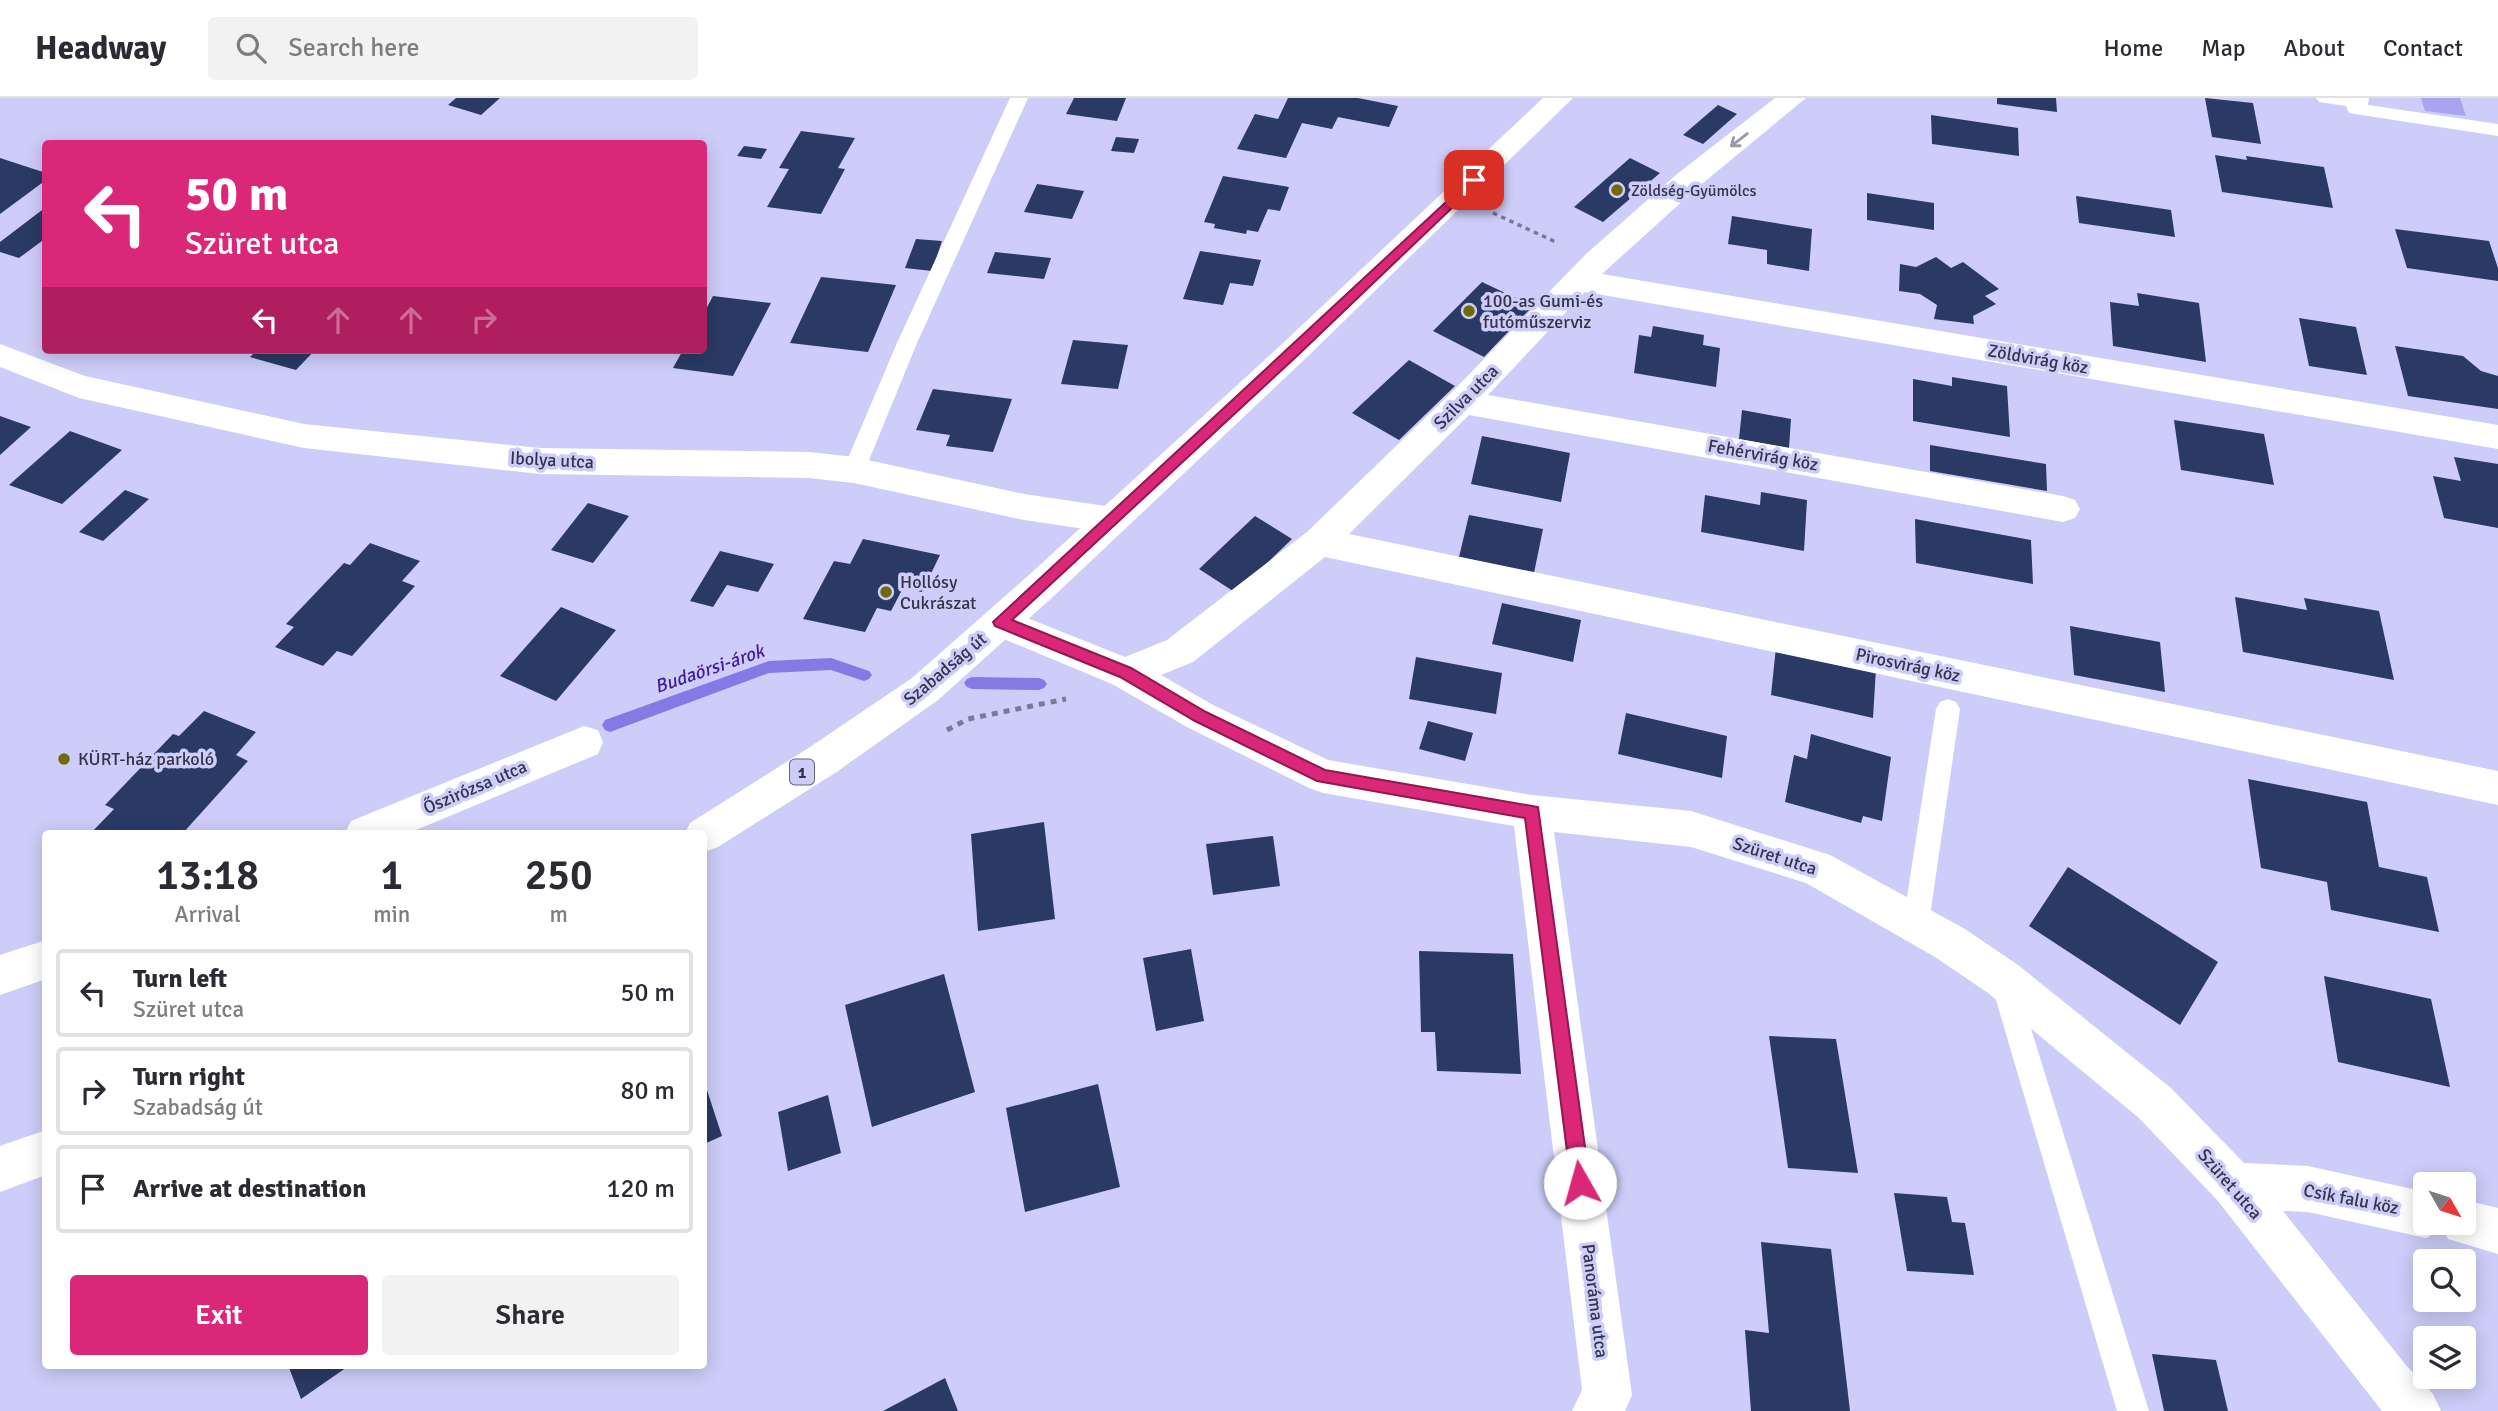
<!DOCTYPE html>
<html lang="en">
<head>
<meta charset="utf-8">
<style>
	:root { --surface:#fff; --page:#f2f2f3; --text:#2b2b33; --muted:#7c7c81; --line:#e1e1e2; --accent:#db2777 }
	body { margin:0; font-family:Signika,sans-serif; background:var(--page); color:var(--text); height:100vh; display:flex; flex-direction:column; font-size:26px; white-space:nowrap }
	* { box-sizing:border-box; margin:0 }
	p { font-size:23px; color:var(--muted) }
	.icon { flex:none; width:38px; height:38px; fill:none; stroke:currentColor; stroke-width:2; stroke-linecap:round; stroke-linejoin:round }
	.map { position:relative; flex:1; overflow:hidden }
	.panel { position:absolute; left:42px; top:732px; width:665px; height:539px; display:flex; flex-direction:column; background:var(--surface); border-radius:7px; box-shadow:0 4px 18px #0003 }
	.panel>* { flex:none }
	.banner { position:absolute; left:42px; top:42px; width:665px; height:214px; border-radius:7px; box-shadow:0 4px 18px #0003; background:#db2777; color:#fff; overflow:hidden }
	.needle { width:46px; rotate:129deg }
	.tools { position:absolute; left:2413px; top:1074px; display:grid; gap:14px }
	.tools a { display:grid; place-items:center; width:63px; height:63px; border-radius:7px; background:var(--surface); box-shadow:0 4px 18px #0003; font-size:35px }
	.pin { position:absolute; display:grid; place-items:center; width:60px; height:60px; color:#fff; margin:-30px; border-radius:14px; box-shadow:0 4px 10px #0006 }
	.me { position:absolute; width:77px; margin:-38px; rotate:353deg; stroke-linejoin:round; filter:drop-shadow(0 0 5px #0008) }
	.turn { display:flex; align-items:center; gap:24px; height:147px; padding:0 28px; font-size:32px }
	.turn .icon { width:91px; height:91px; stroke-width:2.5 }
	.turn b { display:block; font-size:49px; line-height:60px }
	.lanes { display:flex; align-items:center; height:66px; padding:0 28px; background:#0003; justify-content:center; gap:35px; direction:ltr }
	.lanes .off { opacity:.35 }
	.eta { display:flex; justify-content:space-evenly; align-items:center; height:119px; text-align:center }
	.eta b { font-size:42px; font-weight:600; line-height:49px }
	.primary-button { display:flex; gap:14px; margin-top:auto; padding:14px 28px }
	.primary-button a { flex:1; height:80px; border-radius:7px; background:var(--accent); color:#fff; font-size:28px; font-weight:600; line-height:80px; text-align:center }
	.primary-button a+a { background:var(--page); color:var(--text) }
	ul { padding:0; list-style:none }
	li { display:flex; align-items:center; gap:21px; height:88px; margin:0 14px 10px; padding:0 14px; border:4px solid var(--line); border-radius:7px }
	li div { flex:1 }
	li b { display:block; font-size:26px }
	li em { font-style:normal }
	header { display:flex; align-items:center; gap:42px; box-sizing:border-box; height:98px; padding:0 35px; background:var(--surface); border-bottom:2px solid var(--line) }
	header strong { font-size:33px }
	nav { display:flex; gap:38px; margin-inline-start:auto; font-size:24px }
	.search { width:490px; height:63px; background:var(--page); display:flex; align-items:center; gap:18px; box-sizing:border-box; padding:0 24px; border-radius:7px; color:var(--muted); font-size:26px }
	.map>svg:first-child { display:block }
	.green { fill:#a9a4f0 }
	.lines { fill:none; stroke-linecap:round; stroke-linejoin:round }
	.stream { fill:#8579e5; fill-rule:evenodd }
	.building { fill:#2a3a64 }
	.path-far1 { stroke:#7a7999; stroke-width:3.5; stroke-dasharray:4.5 4.5; stroke-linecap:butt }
	.path { stroke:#7a7999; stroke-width:5; stroke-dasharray:6 6; stroke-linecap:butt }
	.service { fill:#fff; fill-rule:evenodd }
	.minor { fill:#fff; fill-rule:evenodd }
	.primary { fill:#fff; fill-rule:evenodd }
	.oneway { stroke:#9a99a4 }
	.route { fill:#db2777; stroke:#8e194d; stroke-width:2 }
	.poi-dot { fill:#6f6a04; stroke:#cecdf9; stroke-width:2.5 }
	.labels { text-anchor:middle; stroke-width:7; stroke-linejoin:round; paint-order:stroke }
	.far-poi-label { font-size:16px; fill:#343349; stroke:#cecdf9; text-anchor:start }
	.shield { fill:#cecdf9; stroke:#62617e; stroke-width:2 }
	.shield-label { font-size:16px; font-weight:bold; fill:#343349 }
	.poi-label { font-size:18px; fill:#343349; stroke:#cecdf9; text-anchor:start }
	.street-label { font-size:18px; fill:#343349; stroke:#cecdf9 }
	.water-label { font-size:19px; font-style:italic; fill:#401a9b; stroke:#cecdf9 }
</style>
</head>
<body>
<header>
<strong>Headway</strong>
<div class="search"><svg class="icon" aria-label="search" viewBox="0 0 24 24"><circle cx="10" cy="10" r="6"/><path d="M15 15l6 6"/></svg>Search here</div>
<nav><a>Home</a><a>Map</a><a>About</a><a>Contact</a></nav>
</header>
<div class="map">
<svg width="2498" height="1313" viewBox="0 0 2498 1313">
	<rect width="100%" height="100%" fill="#cecdf9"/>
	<path class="green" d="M 2421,0 L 2460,0 L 2466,18 L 2425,13 Z"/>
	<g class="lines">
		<path class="stream" d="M 831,560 L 869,573 L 872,577 L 869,581 L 864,583 L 831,572 L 769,575 L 610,634 L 605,632 L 602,627 L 605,622 L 769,563 Z
			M 972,579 L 1039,580 L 1044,582 L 1047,586 L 1044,590 L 1039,592 L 972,591 L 967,589 L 964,585 L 967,581 Z"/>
	</g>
	<path class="building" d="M 456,0 L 500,0 L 481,17 L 448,7 Z
		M 1074,0 L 1126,0 L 1117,23 L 1066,16 Z
		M 1288,0 L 1358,0 L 1398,8 L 1389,29 L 1338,19 L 1332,31 L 1302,25 L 1286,60 L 1237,51 L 1255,16 L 1278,21 Z
		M 1997,0 L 2056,0 L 2057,14 L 1997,6 Z
		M 2205,0 L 2253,5 L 2261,46 L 2212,39 Z
		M 1718,7 L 1737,16 L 1703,46 L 1683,37 Z
		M 1931,17 L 2018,30 L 2019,58 L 1932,46 Z
		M 801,33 L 855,40 L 838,70 L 845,71 L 821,116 L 767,109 L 789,71 L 779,70 Z
		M 1116,39 L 1139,41 L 1134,55 L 1111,53 Z
		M 744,48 L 767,51 L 761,61 L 737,58 Z
		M 2215,57 L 2247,62 L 2246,58 L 2324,69 L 2333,110 L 2222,94 Z
		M 0,60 L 46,75 L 46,82 L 0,116 Z
		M 1630,60 L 1660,75 L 1603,124 L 1574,109 Z
		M 1223,78 L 1289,89 L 1280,113 L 1268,111 L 1258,134 L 1247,132 L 1246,136 L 1214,130 L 1215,126 L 1204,124 Z
		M 1037,86 L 1084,93 L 1072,121 L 1024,114 Z
		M 1867,95 L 1934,105 L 1934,132 L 1867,122 Z
		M 2076,98 L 2171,112 L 2175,139 L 2079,125 Z
		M 46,109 L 46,140 L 19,160 L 0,154 L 0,144 Z
		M 1732,118 L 1812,131 L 1809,173 L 1767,166 L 1767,152 L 1728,146 Z
		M 2395,131 L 2489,143 L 2498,170 L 2498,183 L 2407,170 Z
		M 916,141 L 942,143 L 932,173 L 905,170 Z
		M 1200,153 L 1261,162 L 1253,188 L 1230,185 L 1223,207 L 1183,201 Z
		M 995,154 L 1051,160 L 1044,181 L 987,175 Z
		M 1936,159 L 1951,170 L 1963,164 L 1999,191 L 1985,198 L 1996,206 L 1973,218 L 1974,226 L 1934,221 L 1937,207 L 1920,196 L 1899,193 L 1900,166 L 1916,169 Z
		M 821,179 L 896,187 L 868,254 L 790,245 Z
		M 1482,184 L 1533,208 L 1484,259 L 1433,233 Z
		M 2137,195 L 2199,205 L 2206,264 L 2113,248 L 2110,204 L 2139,208 Z
		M 713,198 L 771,205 L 733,278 L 673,270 L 683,252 L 704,252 L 704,215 Z
		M 2299,220 L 2356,229 L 2367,277 L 2309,268 Z
		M 1653,228 L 1704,237 L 1703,247 L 1720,250 L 1716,289 L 1634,275 L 1639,237 L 1651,239 Z
		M 1073,242 L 1128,247 L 1118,291 L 1061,286 Z
		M 2395,248 L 2463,258 L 2481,273 L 2498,278 L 2498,311 L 2408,298 Z
		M 257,252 L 315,252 L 296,272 L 250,259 Z
		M 1409,262 L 1455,288 L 1399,342 L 1352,315 Z
		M 1952,279 L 2007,288 L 2010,339 L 1913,323 L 1913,281 L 1952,288 Z
		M 933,291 L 1012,301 L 993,354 L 946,348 L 950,337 L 916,332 Z
		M 1742,312 L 1791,321 L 1789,350 L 1739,341 Z
		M 0,318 L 31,329 L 0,357 Z
		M 2174,322 L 2264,336 L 2274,387 L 2181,372 Z
		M 70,333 L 122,352 L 62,406 L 9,387 Z
		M 1482,338 L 1570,355 L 1561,404 L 1471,386 Z
		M 1930,347 L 2046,366 L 2047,393 L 1930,373 Z
		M 2454,359 L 2498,366 L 2498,430 L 2444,420 L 2433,378 L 2461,383 Z
		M 125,392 L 149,401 L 103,443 L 79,434 Z
		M 1761,394 L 1807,402 L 1804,453 L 1701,434 L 1705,397 L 1760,407 Z
		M 588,405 L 629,418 L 593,465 L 551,452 Z
		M 1469,417 L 1543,431 L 1534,475 L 1459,459 Z
		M 1255,418 L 1292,441 L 1236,495 L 1199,471 Z
		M 1915,421 L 2031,442 L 2033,486 L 1916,465 Z
		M 863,441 L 940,457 L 922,494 L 903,490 L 891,513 L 877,510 L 865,534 L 803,521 L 834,463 L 850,466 Z
		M 370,445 L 420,463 L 402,483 L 415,488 L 352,558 L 337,553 L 323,568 L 275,549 L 294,529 L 286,526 L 344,465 L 350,467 Z
		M 720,453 L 774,466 L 758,494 L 727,487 L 713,509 L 690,503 Z
		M 2235,499 L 2307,512 L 2304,500 L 2379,513 L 2394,582 L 2243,554 Z
		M 1502,505 L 1581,522 L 1573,564 L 1492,546 Z
		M 561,509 L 616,532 L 556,603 L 500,578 Z
		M 2070,528 L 2160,544 L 2165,594 L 2074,577 Z
		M 1776,549 L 1876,570 L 1873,620 L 1771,597 Z
		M 1416,559 L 1502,575 L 1496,616 L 1409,601 Z
		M 204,613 L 256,634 L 236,657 L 248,663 L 183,735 L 91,735 L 114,711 L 105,707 L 173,636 L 179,638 Z
		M 1626,615 L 1727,638 L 1722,680 L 1618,656 Z
		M 1428,623 L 1473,635 L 1465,663 L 1419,651 Z
		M 1811,636 L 1891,659 L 1882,723 L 1863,718 L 1861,725 L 1785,704 L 1794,657 L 1807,661 Z
		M 2248,681 L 2367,704 L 2379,769 L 2427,779 L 2439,834 L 2331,812 L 2327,784 L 2261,770 Z
		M 1044,724 L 1055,821 L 978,833 L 971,736 Z
		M 1273,738 L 1280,788 L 1213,797 L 1206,746 Z
		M 2068,769 L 2218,864 L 2180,927 L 2029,828 Z
		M 1191,851 L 1204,923 L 1156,933 L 1143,860 Z
		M 1419,853 L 1513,856 L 1521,976 L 1437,973 L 1435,934 L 1421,934 Z
		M 944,876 L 975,994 L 872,1029 L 845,907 Z
		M 2324,878 L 2431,901 L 2450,989 L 2338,964 Z
		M 1769,938 L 1836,941 L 1858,1075 L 1788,1070 Z
		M 704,983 L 722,1038 L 704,1046 Z
		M 1098,986 L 1120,1089 L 1025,1114 L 1006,1010 Z
		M 828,997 L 841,1055 L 788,1073 L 778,1014 Z
		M 1894,1095 L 1947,1099 L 1952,1124 L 1965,1125 L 1974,1177 L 1907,1173 Z
		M 1761,1144 L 1831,1151 L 1850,1313 L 1751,1313 L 1745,1232 L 1769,1235 Z
		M 2152,1256 L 2216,1262 L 2228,1313 L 2164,1313 Z
		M 288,1267 L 350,1267 L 301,1301 Z
		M 945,1280 L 958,1313 L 883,1313 Z"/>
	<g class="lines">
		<path class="path-far1" d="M 1493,115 L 1558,145"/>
		<path class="path" d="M 947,632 L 968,621 L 1066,601"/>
		<path class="service" d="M 1010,0 L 1028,0 L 917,245 L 865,372 L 862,378 L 854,380 L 846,378 L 843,372 L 897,245 Z
			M 2316,0 L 2369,0 L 2368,7 L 2498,26 L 2498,38 L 2355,16 L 2349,15 L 2346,8 L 2319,4 Z
			M 1948,601 L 1956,604 L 1960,611 L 1929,825 L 1925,834 L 1916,837 L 1907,834 L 1903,825 L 1936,611 L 1940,604 Z
			M 2004,872 L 2014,876 L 2017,885 L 2149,1313 L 2117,1313 L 1991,885 L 1994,876 Z"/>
		<path class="minor" d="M 1775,0 L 1806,0 L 1697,90 L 1602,176 L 2498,327 L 2498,351 L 1585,194 L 1488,297 L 2063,398 L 2075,402 L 2080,411 L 2075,420 L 2063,424 L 1469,317 L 1349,436 L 2498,673 L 2498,707 L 1325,459 L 1193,564 L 1161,577 L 1213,607 L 1328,662 L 1532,697 L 1691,713 L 1830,757 L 1965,831 L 2018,867 L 2171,990 L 2244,1065 L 2308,1068 L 2426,1094 L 2426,1125 L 2464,1125 L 2464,1102 L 2498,1110 L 2498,1156 L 2448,1141 L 2443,1131 L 2426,1140 L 2308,1114 L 2283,1113 L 2405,1266 L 2433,1296 L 2441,1313 L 2382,1313 L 2218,1103 L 2139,1020 L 1988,895 L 1935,859 L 1806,785 L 1691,749 L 1554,734 L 1632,1297 L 1625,1313 L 1572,1313 L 1582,1292 L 1514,728 L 1323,695 L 1309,690 L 1187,629 L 1112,586 L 987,534 L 982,524 L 987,514 L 1000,509 L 1125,559 L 1167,542 L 1307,434 L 1450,296 L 1586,156 L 1677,76 Z
			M 0,246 L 85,278 L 304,326 L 540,350 L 809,354 L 854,359 L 1024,396 L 1112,409 L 1124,413 L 1129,422 L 1124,431 L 1112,435 L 1024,422 L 854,385 L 809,380 L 540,376 L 304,350 L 79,300 L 0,269 Z
			M 584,628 L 598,632 L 603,644 L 598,656 L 409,735 L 345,735 L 351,723 Z
			M 46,842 L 46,881 L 0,897 L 0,857 Z"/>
		<path class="primary" d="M 1543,0 L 1573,0 L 1304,262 L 1055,497 L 938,602 L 838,673 L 718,749 L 704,754 L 704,735 L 685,735 L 690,725 L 810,649 L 912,580 L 1029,477 L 1282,246 Z
			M 46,1032 L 46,1077 L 0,1094 L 0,1048 Z"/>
	</g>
	<defs><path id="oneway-shaft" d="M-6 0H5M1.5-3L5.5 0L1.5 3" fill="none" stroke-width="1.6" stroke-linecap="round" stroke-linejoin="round" transform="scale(1.75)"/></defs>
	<use class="oneway" href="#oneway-shaft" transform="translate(1739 42) rotate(142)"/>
	<path class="route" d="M 1474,78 L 1480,82 L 1478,85 L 1298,257 L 1012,522 L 1131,570 L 1206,614 L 1325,672 L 1538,709 L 1590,1085 L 1587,1092 L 1580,1095 L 1573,1092 L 1571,1085 L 1525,720 L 1317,683 L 1195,623 L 1120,579 L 995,528 L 993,524 Z"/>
	<g class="poi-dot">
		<circle cx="1617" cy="92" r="7"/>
		<circle cx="1469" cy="213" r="7"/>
		<circle cx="886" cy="494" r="7"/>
		<circle cx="64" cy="661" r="7"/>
	</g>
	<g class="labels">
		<g class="far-poi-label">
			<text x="1631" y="98">Zöldség-Gyümölcs</text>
		</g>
		<rect class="shield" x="790" y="661.5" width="24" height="25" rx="5"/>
		<g class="shield-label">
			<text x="802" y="680">1</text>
		</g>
		<g class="poi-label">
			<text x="1483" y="209">100-as Gumi-és<tspan x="1483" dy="21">futóműszerviz</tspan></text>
			<text x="900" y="490">Hollósy<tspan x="900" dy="21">Cukrászat</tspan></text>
			<text x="78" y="667">KÜRT-ház parkoló</text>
		</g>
		<g class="street-label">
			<text transform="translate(2038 261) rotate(10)" y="6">Zöldvirág köz</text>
			<text transform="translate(1466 299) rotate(-45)" y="6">Szilva utca</text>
			<text transform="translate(1763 357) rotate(10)" y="6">Fehérvirág köz</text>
			<text transform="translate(552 362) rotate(3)" y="6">Ibolya utca</text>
			<text transform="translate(1908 567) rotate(12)" y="6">Pirosvirág köz</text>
			<text transform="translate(945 571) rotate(-40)" y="6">Szabadság út</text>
			<text transform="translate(475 689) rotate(-23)" y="6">Őszirózsa utca</text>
			<text transform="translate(1775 758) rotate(18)" y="6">Szüret utca</text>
			<text transform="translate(2230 1086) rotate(49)" y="6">Szüret utca</text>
			<text transform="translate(2351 1101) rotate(11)" y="6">Csík falu köz</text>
			<text transform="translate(1595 1203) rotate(83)" y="6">Panoráma utca</text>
		</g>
		<g class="water-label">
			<text transform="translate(709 570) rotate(-19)" y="7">Budaörsi-árok</text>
		</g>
	</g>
</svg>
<div class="tools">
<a><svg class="needle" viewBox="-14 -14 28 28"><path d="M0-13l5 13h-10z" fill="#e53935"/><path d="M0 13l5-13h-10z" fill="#7c7c81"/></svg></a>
<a><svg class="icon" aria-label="search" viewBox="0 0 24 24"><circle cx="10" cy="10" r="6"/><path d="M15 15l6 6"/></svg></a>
<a><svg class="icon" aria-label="layers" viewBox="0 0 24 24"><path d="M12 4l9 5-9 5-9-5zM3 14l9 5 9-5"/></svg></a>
</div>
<div class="pin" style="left:1474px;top:82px;background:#d93025"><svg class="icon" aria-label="arrive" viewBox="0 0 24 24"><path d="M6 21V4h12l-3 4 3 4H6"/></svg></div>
<svg class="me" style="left:1580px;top:1085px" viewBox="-20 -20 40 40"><circle r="19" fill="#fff"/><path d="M0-13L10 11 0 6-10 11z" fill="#db2777"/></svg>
<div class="banner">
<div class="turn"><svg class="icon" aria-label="left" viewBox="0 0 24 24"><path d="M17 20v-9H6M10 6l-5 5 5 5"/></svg><div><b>50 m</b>Szüret utca</div></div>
<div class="lanes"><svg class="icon" aria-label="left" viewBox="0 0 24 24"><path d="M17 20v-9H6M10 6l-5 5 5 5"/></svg><svg class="icon off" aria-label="ahead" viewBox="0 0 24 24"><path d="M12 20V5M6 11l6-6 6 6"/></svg><svg class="icon off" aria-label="ahead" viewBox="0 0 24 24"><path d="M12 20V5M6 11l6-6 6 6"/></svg><svg class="icon off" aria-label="right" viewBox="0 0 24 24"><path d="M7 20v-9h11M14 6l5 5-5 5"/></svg></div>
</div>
<section class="panel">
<div class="eta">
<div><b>13:18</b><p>Arrival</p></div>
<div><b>1</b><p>min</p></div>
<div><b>250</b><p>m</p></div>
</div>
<ul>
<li><svg class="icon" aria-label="left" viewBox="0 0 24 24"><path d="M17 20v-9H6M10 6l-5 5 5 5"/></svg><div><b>Turn left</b><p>Szüret utca</p></div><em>50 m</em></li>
<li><svg class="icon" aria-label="right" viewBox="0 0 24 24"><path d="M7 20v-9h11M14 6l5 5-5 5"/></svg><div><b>Turn right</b><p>Szabadság út</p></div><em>80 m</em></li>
<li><svg class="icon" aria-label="arrive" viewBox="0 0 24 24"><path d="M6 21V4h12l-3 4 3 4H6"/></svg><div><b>Arrive at destination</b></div><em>120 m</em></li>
</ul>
<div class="primary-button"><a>Exit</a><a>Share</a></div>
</section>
</div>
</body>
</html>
